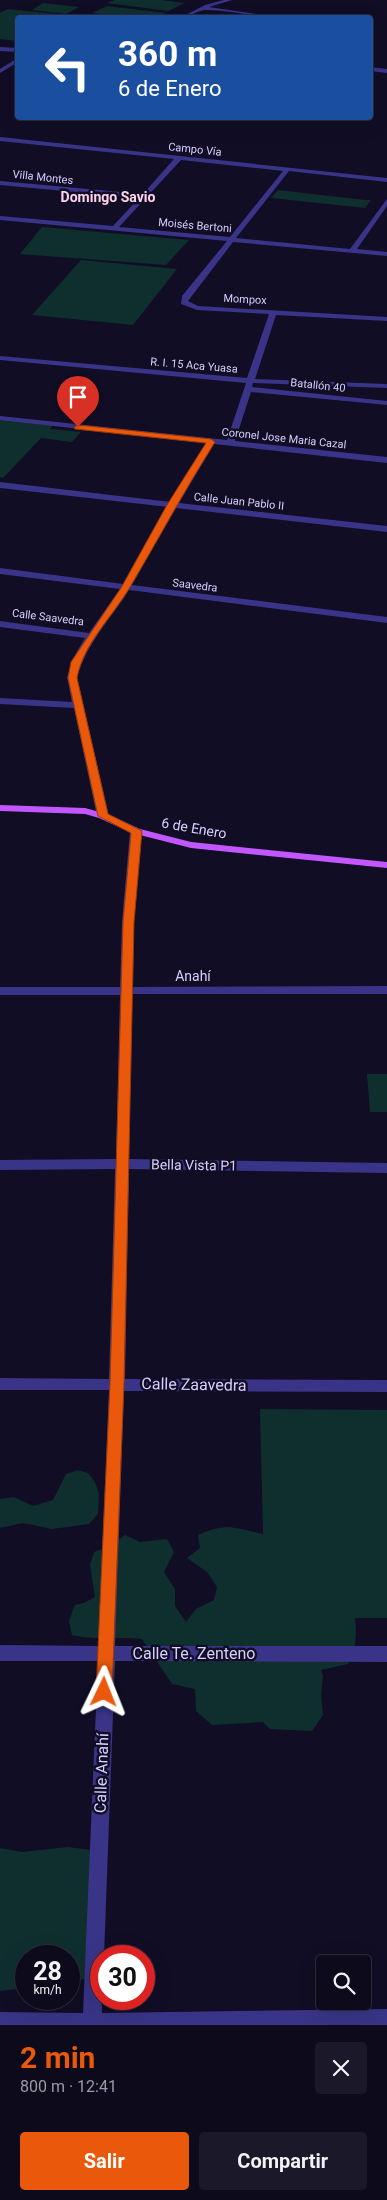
<!DOCTYPE html>
<html lang="es">
<head>
<meta charset="utf-8">
<style>
	:root { --surface:#0d0a1c; --page:#1b1829; --text:#f1f3f6; --muted:#9a9aa3; --line:#2d2b3b; --accent:#ea580c }
	body { margin:0; font-family:Roboto,sans-serif; background:var(--page); color:var(--text); height:100vh; display:flex; flex-direction:column; font-size:19px; white-space:nowrap }
	* { box-sizing:border-box; margin:0 }
	p { font-size:16px; color:var(--muted) }
	.icon { flex:none; width:28px; height:28px; fill:none; stroke:currentColor; stroke-width:2; stroke-linecap:round; stroke-linejoin:round }
	.map { position:relative; height:2025px; overflow:hidden }
	.details { display:flex; flex-direction:column; background:var(--surface); flex:1 }
	.details>* { flex:none }
	.hud { position:absolute; left:15px; top:15px; width:358px; height:105px; border-radius:5px; box-shadow:0 5px 20px #0002,0 0 0 1px var(--line); background:#1a4fa0; color:#fff; overflow:hidden }
	.tools { position:absolute; left:316px; top:1955px; display:grid; gap:10px }
	.tools a { display:grid; place-items:center; width:55px; height:55px; border-radius:5px; background:var(--surface); box-shadow:0 5px 20px #0002,0 0 0 1px var(--line); font-size:25px }
	.speed { position:absolute; left:15px; top:1945px; display:flex; gap:10px; font-size:25px; font-weight:700; text-align:center }
	.speed>* { display:grid; place-content:center; width:65px; height:65px; border-radius:50%; background:var(--surface); box-shadow:0 5px 20px #0002,0 0 0 1px var(--line); line-height:1 }
	.speed small { font-size:12px; font-weight:400 }
	.speed .limit { border:8px solid #d22; background:#fff; color:#111 }
	.pin { position:absolute; display:grid; place-items:center; width:42px; height:42px; color:#fff; margin:-51px -21px; border-radius:50% 50% 50% 0; rotate:-45deg; box-shadow:0 0 5px #0007 }
	.pin .icon { rotate:45deg }
	.me { position:absolute; width:55px; margin:-28px; rotate:2deg; stroke-linejoin:round; filter:drop-shadow(0 0 4px #0008) }
	.turn { display:flex; align-items:center; gap:18px; height:105px; padding:0 20px; font-size:22px }
	.turn .icon { width:65px; height:65px; stroke-width:2.5 }
	.turn b { display:block; font-size:35px; line-height:42px }
	.round { display:grid; place-items:center; flex:none; width:52px; height:52px; border-radius:5px; background:var(--page) }
	.summary { display:flex; align-items:center; justify-content:space-between; height:85px; padding:0 20px }
	h1 { font-size:30px; font-weight:700; line-height:38px; color:var(--accent) }
	.button { display:flex; gap:10px; margin-top:auto; padding:10px 20px }
	.button a { flex:1; height:58px; border-radius:5px; background:var(--accent); color:#fff; font-size:20px; font-weight:700; line-height:58px; text-align:center }
	.button a+a { background:var(--page); color:var(--text) }
	.map>svg:first-child { display:block }
	.green { fill:#0f2f2e }
	.lines { fill:none; stroke-linecap:round; stroke-linejoin:round }
	.minor { fill:#393487; fill-rule:evenodd }
	.major { fill:#c357ff; fill-rule:evenodd }
	.route { fill:#ea580c; stroke:#983908 }
	.labels { text-anchor:middle; stroke-width:5; stroke-linejoin:round; paint-order:stroke }
	.far-street-label { font-size:11px; fill:#d6d0ff; stroke:#110d25 }
	.far-quarter-label { font-size:14px; font-weight:bold; fill:#ffd2ee; stroke:#110d25 }
	.street-label { font-size:14px; fill:#d6d0ff; stroke:#110d25 }
	.near-street-label { font-size:16px; fill:#d6d0ff; stroke:#110d25 }
</style>
</head>
<body>
<div class="map">
<svg width="387" height="2025" viewBox="0 0 387 2025">
	<rect width="100%" height="100%" fill="#110d25"/>
	<path class="green" d="M 115,0 L 160,0 L 185,3 L 168,11 L 107,3 Z
		M 43,3 L 79,7 L 66,14 L 32,10 Z
		M 107,6 L 166,13 C 145,24 115,16 92,13 Z
		M 8,9 L 67,15 L 63,18 L 18,18 L 17,41 L 0,39 L 0,13 Z
		M 278,190 L 365,200 L 371,200 L 365,208 L 271,198 Z
		M 42,227 L 189,240 L 166,265 L 20,254 Z
		M 81,260 L 177,269 L 133,325 L 32,315 Z
		M 0,418 L 53,425 L 50,429 L 81,432 L 72,442 L 41,438 L 3,478 L 0,477 Z
		M 367,1074 L 387,1074 L 387,1112 L 370,1112 Z
		M 260,1409 L 387,1410 L 387,1618 L 355,1618 C 357,1635 356,1650 348,1664 L 321,1670 L 323,1676 L 321,1695 L 323,1715 L 312,1731 L 270,1729 L 263,1722 L 212,1725 L 196,1711 L 195,1689 L 172,1684 L 142,1639 C 119,1636 95,1641 72,1635 L 69,1621 L 75,1605 L 84,1603 L 95,1597 L 90,1565 L 94,1552 L 110,1546 L 125,1535 L 140,1542 L 167,1539 L 174,1552 L 164,1572 L 175,1589 L 175,1606 L 186,1622 L 196,1609 L 214,1600 L 217,1587 L 207,1572 L 187,1558 L 200,1548 L 198,1535 C 227,1522 235,1528 263,1534 Z
		M 78,1470 L 88,1473 L 95,1482 L 99,1494 L 98,1514 L 89,1524 L 52,1529 L 23,1523 L 0,1528 L 0,1499 L 14,1497 L 33,1506 L 53,1500 L 66,1474 Z
		M 68,1847 L 98,1851 L 104,1956 L 101,1956 L 101,1976 L 69,1982 L 69,1956 L 26,1956 L 26,1988 L 0,1991 L 0,1848 L 22,1852 Z"/>
	<g class="lines">
		<path class="minor" d="M 224,0 L 232,0 L 209,7 L 284,18 C 258,18 232,10 206,10 C 197,10 189,18 180,18 L 205,5 Z
			M 0,47 L 18,48 L 18,52 L 0,51 Z
			M 18,58 L 18,62 L 0,73 L 0,69 Z
			M 370,67 L 387,69 L 387,73 L 370,71 Z
			M 0,137 L 387,178 L 387,182 L 289,171 L 236,238 L 350,249 L 387,199 L 387,206 L 357,249 L 387,252 L 387,256 L 233,242 L 188,301 L 198,306 L 387,317 L 387,321 L 276,315 L 255,379 L 387,384 L 387,388 L 253,383 L 252,387 L 387,401 L 387,405 L 251,392 L 235,441 L 387,457 L 387,463 L 214,444 L 179,503 L 387,526 L 387,532 L 176,508 L 132,585 L 387,617 L 387,623 L 129,590 C 110,620 87,643 77,677 L 109,816 L 103,819 L 97,816 L 74,708 L 0,704 L 0,698 L 72,702 L 67,677 L 76,653 L 85,638 L 0,627 L 0,621 L 89,633 L 120,589 L 0,574 L 0,568 L 123,584 L 168,507 L 0,488 L 0,482 L 171,502 L 206,443 L 0,420 L 0,416 L 227,440 L 246,383 L 0,360 L 0,356 L 247,378 L 269,314 L 197,310 L 181,304 L 182,296 L 227,241 L 0,220 L 0,216 L 113,226 L 139,198 L 0,185 L 0,181 L 143,194 L 174,159 L 0,141 ZM 181,160 L 283,171 L 230,237 L 119,227 Z
			M 136,828 L 142,831 L 134,922 L 133,987 L 387,986 L 387,994 L 132,994 L 129,1159 L 387,1163 L 387,1173 L 129,1169 L 125,1379 L 387,1380 L 387,1392 L 124,1391 L 115,1646 L 387,1646 L 387,1662 L 115,1661 L 104,1956 L 101,1956 L 102,2013 L 387,2009 L 387,2025 L 0,2025 L 0,2012 L 83,2013 L 98,1661 L 0,1661 L 0,1645 L 98,1646 L 109,1390 L 0,1390 L 0,1378 L 109,1379 L 115,1169 L 0,1170 L 0,1160 L 116,1159 L 120,995 L 0,995 L 0,987 L 120,987 L 122,922 L 130,831 Z"/>
		<path class="major" d="M 0,805 L 85,808 L 107,814 L 140,829 L 191,842 L 387,862 L 387,868 L 191,848 L 132,833 L 99,818 L 85,814 L 0,811 Z"/>
	</g>
	<path class="route" d="M 78,425 L 211,439 L 215,442 C 185,489 159,538 130,587 C 113,616 83,644 77,678 L 108,814 L 142,831 L 134,922 L 124,1383 L 112,1692 L 109,1697 L 104,1699 L 98,1697 L 96,1692 L 110,1383 L 123,922 L 131,833 L 98,816 L 68,678 L 71,662 L 121,588 L 167,505 L 206,443 L 75,429 L 74,427 Z"/>
	<g class="labels">
		<g class="far-street-label">
			<text transform="translate(195 149) rotate(6)" y="4">Campo Vía</text>
			<text transform="translate(43 177) rotate(6)" y="4">Villa Montes</text>
			<text transform="translate(195 225) rotate(5)" y="4">Moisés Bertoni</text>
			<text transform="translate(245 299) rotate(3)" y="4">Mompox</text>
			<text transform="translate(194 365) rotate(5)" y="4">R. I. 15 Aca Yuasa</text>
			<text transform="translate(318 385) rotate(6)" y="4">Batallón 40</text>
			<text transform="translate(284 438) rotate(6)" y="4">Coronel Jose Maria Cazal</text>
			<text transform="translate(239 501) rotate(6)" y="4">Calle Juan Pablo II</text>
			<text transform="translate(195 585) rotate(7)" y="4">Saavedra</text>
			<text transform="translate(48 617) rotate(7)" y="4">Calle Saavedra</text>
		</g>
		<g class="far-quarter-label">
			<text x="108" y="202">Domingo Savio</text>
		</g>
		<g class="street-label">
			<text transform="translate(194 828) rotate(10)" y="5">6 de Enero</text>
			<text x="193" y="981">Anahí</text>
			<text transform="translate(194 1165) rotate(1)" y="5">Bella Vista P1</text>
		</g>
		<g class="near-street-label">
			<text transform="translate(194 1384) rotate(1)" y="6">Calle Zaavedra</text>
			<text x="194" y="1659">Calle Te. Zenteno</text>
			<text transform="translate(101 1773) rotate(-88)" y="6">Calle Anahí</text>
		</g>
	</g>
</svg>
<div class="tools">
<a><svg class="icon" aria-label="search" viewBox="0 0 24 24"><circle cx="10" cy="10" r="6"/><path d="M15 15l6 6"/></svg></a>
</div>
<div class="speed"><div>28<small>km/h</small></div><div class="limit">30</div></div>
<div class="pin" style="left:78px;top:427px;background:#d93025"><svg class="icon" aria-label="arrive" viewBox="0 0 24 24"><path d="M6 21V4h12l-3 4 3 4H6"/></svg></div>
<svg class="me" style="left:104px;top:1692px" viewBox="-20 -20 40 40"><path d="M0-17L14 15 0 8-14 15z" fill="#ea580c" stroke="#fff" stroke-width="4"/></svg>
<div class="hud">
<div class="turn"><svg class="icon" aria-label="left" viewBox="0 0 24 24"><path d="M17 20v-9H6M10 6l-5 5 5 5"/></svg><div><b>360 m</b>6 de Enero</div></div>
</div>
</div>
<section class="details">
<div class="summary"><div><h1>2 min</h1><p>800 m · 12:41</p></div><a class="round"><svg class="icon" aria-label="close" viewBox="0 0 24 24"><path d="M6 6l12 12M18 6L6 18"/></svg></a></div>
<div class="button"><a>Salir</a><a>Compartir</a></div>
</section>
</body>
</html>
